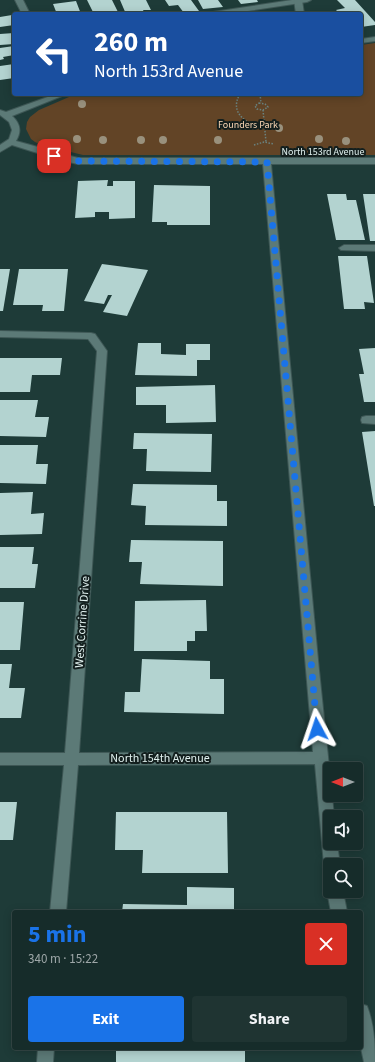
<!DOCTYPE html>
<html lang="en">
<head>
<meta charset="utf-8">
<style>
	:root { --surface:#162c2a; --page:#1f3432; --text:#f1f3f6; --muted:#9ea7a8; --line:#354847; --accent:#1a73e8 }
	body { margin:0; font-family:"Source Sans 3",sans-serif; background:var(--page); color:var(--text); height:100vh; display:flex; flex-direction:column; font-size:15px; white-space:nowrap }
	* { box-sizing:border-box; margin:0 }
	p { font-size:13px; color:var(--muted) }
	.icon { flex:none; width:22px; height:22px; fill:none; stroke:currentColor; stroke-width:2; stroke-linecap:round; stroke-linejoin:round }
	.map { position:relative; flex:1; overflow:hidden }
	.sheet { position:absolute; left:12px; top:910px; width:351px; height:140px; display:flex; flex-direction:column; background:var(--surface); border-radius:4px; box-shadow:0 2px 10px #0003,0 0 0 1px var(--line) }
	.sheet>* { flex:none }
	.banner { position:absolute; left:12px; top:12px; width:351px; height:84px; border-radius:4px; box-shadow:0 2px 10px #0003,0 0 0 1px var(--line); background:#1a4fa0; color:#fff; overflow:hidden }
	.needle { width:26px; rotate:270deg }
	.buttons { position:absolute; left:323px; top:762px; display:grid; gap:8px }
	.buttons a { display:grid; place-items:center; width:40px; height:40px; border-radius:4px; background:var(--surface); box-shadow:0 2px 10px #0003,0 0 0 1px var(--line); font-size:20px }
	.pin { position:absolute; display:grid; place-items:center; width:34px; height:34px; color:#fff; margin:-17px; border-radius:8px; box-shadow:0 2px 6px #0006 }
	.me { position:absolute; width:44px; margin:-22px; rotate:355deg; stroke-linejoin:round; filter:drop-shadow(0 0 3px #0008) }
	.turn { display:flex; align-items:center; gap:14px; height:84px; padding:0 16px; font-size:18px }
	.turn .icon { width:52px; height:52px; stroke-width:2.5 }
	.turn b { display:block; font-size:28px; line-height:34px }
	.round { display:grid; place-items:center; flex:none; width:42px; height:42px; border-radius:4px; background:var(--page) }
	.overview { display:flex; align-items:center; justify-content:space-between; height:68px; padding:0 16px }
	h1 { font-size:24px; font-weight:700; line-height:30px; color:var(--accent) }
	.primary-button { display:flex; gap:8px; margin-top:auto; padding:8px 16px }
	.primary-button a { flex:1; height:46px; border-radius:4px; background:var(--accent); color:#fff; font-size:16px; font-weight:700; line-height:46px; text-align:center }
	.primary-button a+a { background:var(--page); color:var(--text) }
	.map>svg:first-child { display:block }
	.green { fill:#624426 }
	.building { fill:#b3d3d0 }
	.lines { fill:none; stroke-linecap:round; stroke-linejoin:round }
	.service-casing { stroke:#3e5755; stroke-width:2 }
	.minor-casing { stroke:#3e5755; stroke-width:2 }
	.path { stroke:#6a827f; stroke-width:1.5; stroke-dasharray:1.5 1.5; stroke-linecap:butt }
	.service { fill:#5c7a77; fill-rule:evenodd }
	.minor { fill:#5c7a77; fill-rule:evenodd }
	.tree { fill:#99917d }
	.route { stroke:#1a73e8; stroke-width:7; stroke-dasharray:0 12.6 }
	.labels { text-anchor:middle; stroke-width:4; stroke-linejoin:round; paint-order:stroke }
	.far-park-label { font-size:10px; fill:#fdd8b5; stroke:#131f1e }
	.far-street-label { font-size:10px; fill:#e1f1ef; stroke:#131f1e }
	.street-label { font-size:12px; fill:#e1f1ef; stroke:#131f1e }
</style>
</head>
<body>
<div class="map">
<svg width="375" height="1062" viewBox="0 0 375 1062">
	<rect width="100%" height="100%" fill="#1e3b38"/>
	<path class="green" d="M 375,43 L 375,155 L 83,155 L 42,145 L 35,142 L 31,139 L 26,129 L 27,122 L 30,117 L 39,110 L 76,94 L 361,94 L 361,45 Z"/>
	<path class="building" d="M 87,0 L 112,0 L 119,14 L 94,14 Z
		M 120,0 L 146,0 L 151,10 L 143,10 L 145,14 L 126,14 Z
		M 165,0 L 191,0 L 199,11 L 184,13 L 178,5 L 169,6 Z
		M 198,0 L 218,0 L 223,7 L 203,9 Z
		M 238,0 L 257,0 L 258,2 L 241,4 Z
		M 337,0 L 355,0 L 375,22 L 375,25 L 361,27 L 361,14 L 340,14 L 336,10 L 345,8 Z
		M 76,1 L 81,14 L 57,14 L 53,4 Z
		M 12,15 L 14,25 L 0,27 L 0,17 Z
		M 14,33 L 14,44 L 0,45 L 0,34 Z
		M 14,46 L 14,55 L 3,57 L 4,59 L 0,60 L 0,48 Z
		M 14,64 L 14,78 L 0,80 L 0,66 Z
		M 108,180 L 107,186 L 113,186 L 113,181 L 135,181 L 135,218 L 109,219 L 109,212 L 95,212 L 95,217 L 75,218 L 78,181 Z
		M 154,185 L 210,186 L 210,225 L 167,225 L 167,222 L 152,222 Z
		M 327,194 L 346,194 L 347,200 L 356,200 L 365,240 L 336,240 Z
		M 363,194 L 375,194 L 375,241 L 370,241 Z
		M 338,256 L 367,256 L 374,303 L 364,302 L 365,309 L 344,309 Z
		M 102,264 L 148,270 L 127,316 L 103,312 L 112,295 L 108,295 L 104,304 L 84,301 Z
		M 0,269 L 10,269 L 3,311 L 0,311 Z
		M 19,269 L 68,269 L 64,311 L 42,311 L 43,305 L 13,305 Z
		M 138,343 L 161,343 L 161,354 L 186,355 L 186,344 L 210,344 L 210,360 L 197,360 L 197,376 L 135,375 Z
		M 375,348 L 375,402 L 364,402 L 359,374 L 364,374 L 359,349 Z
		M 0,358 L 62,358 L 60,375 L 32,375 L 30,392 L 0,392 Z
		M 215,385 L 216,422 L 166,423 L 166,405 L 136,405 L 136,387 Z
		M 0,400 L 38,400 L 35,417 L 49,417 L 46,437 L 0,436 Z
		M 375,431 L 375,506 L 374,506 L 362,432 Z
		M 134,433 L 212,434 L 211,472 L 146,471 L 147,449 L 133,449 Z
		M 0,445 L 38,445 L 36,464 L 48,464 L 46,484 L 0,483 Z
		M 133,484 L 217,485 L 217,501 L 227,501 L 227,526 L 145,525 L 146,506 L 131,505 Z
		M 33,492 L 31,514 L 44,513 L 42,534 L 0,535 L 0,493 Z
		M 131,540 L 223,541 L 223,586 L 140,584 L 142,562 L 129,562 Z
		M 0,547 L 34,547 L 32,564 L 38,564 L 35,588 L 0,588 Z
		M 206,600 L 207,631 L 195,631 L 195,641 L 187,641 L 187,651 L 134,651 L 135,601 Z
		M 0,602 L 24,602 L 20,650 L 0,650 Z
		M 142,659 L 210,661 L 210,679 L 224,679 L 224,714 L 124,712 L 125,692 L 140,692 Z
		M 0,664 L 12,664 L 9,688 L 25,688 L 21,718 L 0,718 Z
		M 0,802 L 17,802 L 13,840 L 0,840 Z
		M 116,812 L 227,812 L 228,873 L 142,873 L 143,850 L 115,850 Z
		M 187,887 L 234,888 L 234,912 L 122,912 L 123,904 L 187,905 Z
		M 116,1048 L 245,1048 L 245,1062 L 116,1062 Z"/>
	<g class="lines">
		<g class="service-casing">
			<path id="service" d="M 15,0 L 23,0 L 30,14 L 22,14 Z
				M 292,0 L 311,0 L 307,2 L 228,14 L 209,14 L 213,12 Z
				M 344,245 L 375,245 L 375,251 L 341,250 L 339,248 Z
				M 366,416 L 375,416 L 375,424 L 362,423 L 361,420 L 362,417 Z"/>
		</g>
		<g class="minor-casing">
			<path id="minor" d="M 294,0 L 302,0 L 304,14 L 296,14 Z
				M 375,37 L 375,41 L 361,43 L 361,39 Z
				M 56,94 L 67,94 L 12,116 C 20,123 22,131 16,141 L 78,158 L 375,158 L 375,164 L 271,164 L 319,670 L 330,776 L 330,795 L 332,795 L 334,817 L 330,817 L 330,843 L 337,843 L 340,865 L 330,865 L 330,871 L 327,870 L 324,865 L 315,764 L 78,765 L 66,912 L 50,912 L 64,765 L 0,765 L 0,753 L 65,753 L 97,351 L 88,339 L 0,337 L 0,331 L 91,333 L 95,334 L 107,351 L 79,753 L 313,752 L 263,164 L 78,164 L 63,161 L 12,145 L 0,152 L 0,145 L 9,139 L 12,130 L 9,122 L 0,115 L 0,110 L 6,112 Z
				M 330,886 L 330,891 L 343,891 L 347,912 L 331,912 L 327,891 Z
				M 361,1004 L 367,1006 C 374,1024 375,1043 375,1062 L 364,1062 L 361,1048 Z
				M 38,1048 L 54,1048 L 53,1062 L 37,1062 Z"/>
		</g>
		<path class="path" d="M 240,94 C 228,114 249,125 265,129
			M 260,94 L 261,103
			M 259,103 L 265,104 L 268,107 L 263,110 L 257,109 L 255,106 Z
			M 263,110 L 266,142
			M 254,145 L 264,142 L 274,144"/>
		<use href="#service" class="service"/>
		<use href="#minor" class="minor"/>
	</g>
	<g class="tree">
		<circle cx="82" cy="104" r="4"/>
		<circle cx="279" cy="128" r="4"/>
		<circle cx="77" cy="139" r="4"/>
		<circle cx="319" cy="139" r="4"/>
		<circle cx="103" cy="140" r="4"/>
		<circle cx="141" cy="140" r="4"/>
		<circle cx="163" cy="140" r="4"/>
		<circle cx="218" cy="140" r="4"/>
		<circle cx="346" cy="141" r="4"/>
	</g>
	<g class="lines">
		<path class="route" d="M 54,156 L 78,161 L 267,162 L 317,729"/>
	</g>
	<g class="labels">
		<g class="far-park-label">
			<text x="248" y="128">Founders Park</text>
		</g>
		<g class="far-street-label">
			<text x="323" y="155">North 153rd Avenue</text>
		</g>
		<g class="street-label">
			<text transform="translate(82 622) rotate(-86)" y="4">West Corrine Drive</text>
			<text x="160" y="762">North 154th Avenue</text>
		</g>
	</g>
</svg>
<div class="buttons">
<a><svg class="needle" viewBox="-14 -14 28 28"><path d="M0-13l5 13h-10z" fill="#e53935"/><path d="M0 13l5-13h-10z" fill="#9ea7a8"/></svg></a>
<a><svg class="icon" aria-label="sound" viewBox="0 0 24 24"><path d="M4 9h4l5-4v14l-5-4H4zM17 9q2 3 0 6"/></svg></a>
<a><svg class="icon" aria-label="search" viewBox="0 0 24 24"><circle cx="10" cy="10" r="6"/><path d="M15 15l6 6"/></svg></a>
</div>
<div class="pin" style="left:54px;top:156px;background:#d93025"><svg class="icon" aria-label="arrive" viewBox="0 0 24 24"><path d="M6 21V4h12l-3 4 3 4H6"/></svg></div>
<svg class="me" style="left:317px;top:729px" viewBox="-20 -20 40 40"><path d="M0-17L14 15 0 8-14 15z" fill="#1a73e8" stroke="#fff" stroke-width="4"/></svg>
<div class="banner">
<div class="turn"><svg class="icon" aria-label="left" viewBox="0 0 24 24"><path d="M17 20v-9H6M10 6l-5 5 5 5"/></svg><div><b>260 m</b>North 153rd Avenue</div></div>
</div>
<section class="sheet">
<div class="overview"><div><h1>5 min</h1><p>340 m · 15:22</p></div><a class="round" style="background:#d93025;color:#fff"><svg class="icon" aria-label="close" viewBox="0 0 24 24"><path d="M6 6l12 12M18 6L6 18"/></svg></a></div>
<div class="primary-button"><a>Exit</a><a>Share</a></div>
</section>
</div>
</body>
</html>
